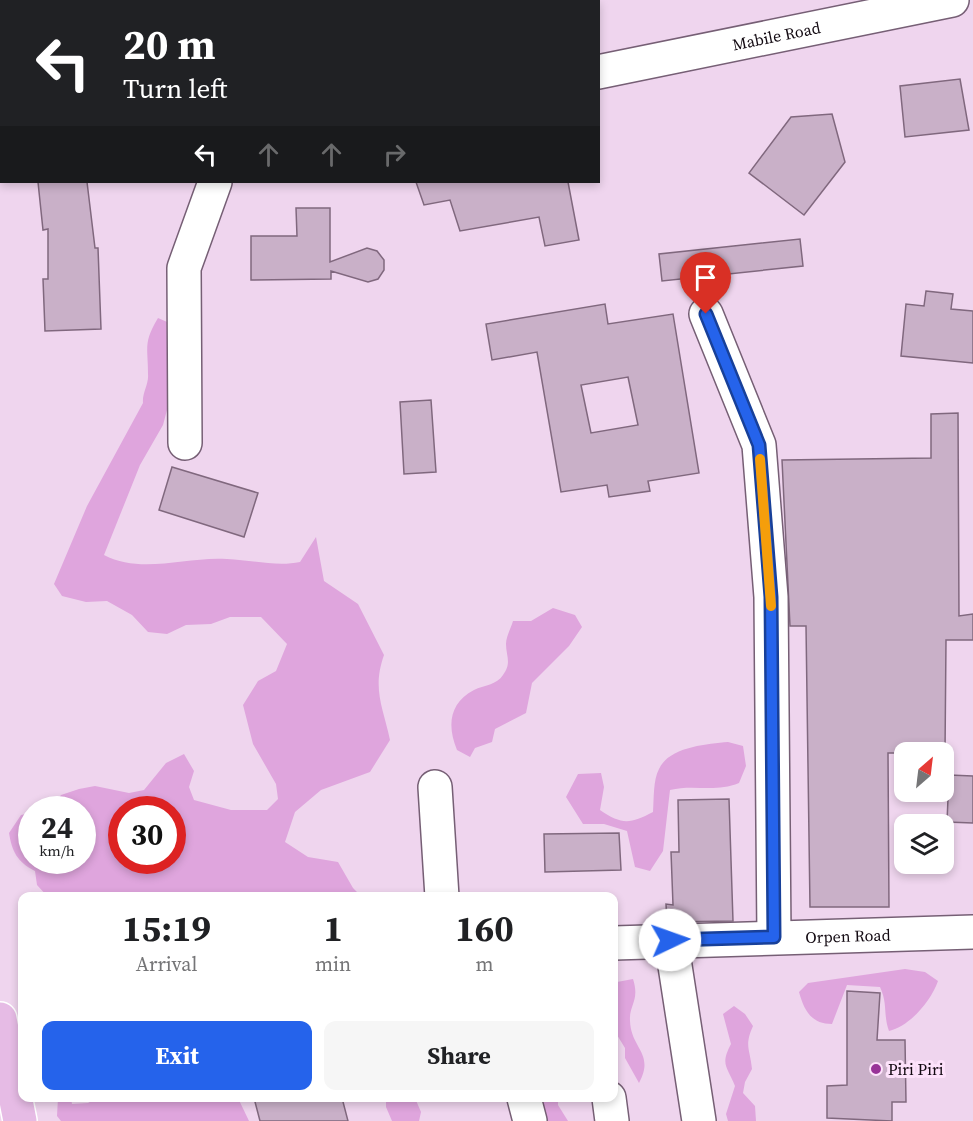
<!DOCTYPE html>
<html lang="en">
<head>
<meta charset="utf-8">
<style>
	:root { --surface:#fff; --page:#f6f6f6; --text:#202124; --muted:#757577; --accent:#2563eb }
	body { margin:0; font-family:"Source Serif 4",serif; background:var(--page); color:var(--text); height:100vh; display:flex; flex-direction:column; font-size:22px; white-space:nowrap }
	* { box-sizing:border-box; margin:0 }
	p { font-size:20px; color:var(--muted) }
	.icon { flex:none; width:33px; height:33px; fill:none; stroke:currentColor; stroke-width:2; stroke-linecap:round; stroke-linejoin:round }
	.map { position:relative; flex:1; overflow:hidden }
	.details { position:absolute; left:18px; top:892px; width:600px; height:210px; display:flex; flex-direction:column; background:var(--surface); border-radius:12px; box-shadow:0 3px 9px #0003 }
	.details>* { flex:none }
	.guide { position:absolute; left:0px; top:0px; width:600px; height:183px; box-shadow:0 3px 9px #0003; background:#202124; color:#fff; overflow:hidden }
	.needle { width:39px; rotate:28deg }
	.controls { position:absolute; left:894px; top:742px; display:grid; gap:12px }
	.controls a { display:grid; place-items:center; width:60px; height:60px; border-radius:12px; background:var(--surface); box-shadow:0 3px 9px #0003; font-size:30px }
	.speed { position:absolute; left:18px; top:796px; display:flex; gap:12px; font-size:30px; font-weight:700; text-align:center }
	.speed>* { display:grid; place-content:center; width:78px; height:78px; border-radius:50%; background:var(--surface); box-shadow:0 3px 9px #0003; line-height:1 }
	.speed small { font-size:15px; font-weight:400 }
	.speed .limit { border:9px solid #d22; background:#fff; color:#111 }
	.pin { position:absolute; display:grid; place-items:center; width:51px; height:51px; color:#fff; margin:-62px -26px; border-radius:50% 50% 50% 0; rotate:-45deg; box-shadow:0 0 6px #0007 }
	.pin .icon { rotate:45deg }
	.me { position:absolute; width:66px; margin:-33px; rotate:87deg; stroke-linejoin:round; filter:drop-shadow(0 0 4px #0008) }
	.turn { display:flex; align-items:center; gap:21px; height:126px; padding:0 24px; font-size:27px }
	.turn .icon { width:78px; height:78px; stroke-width:2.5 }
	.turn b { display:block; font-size:42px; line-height:51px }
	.lanes { display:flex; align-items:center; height:57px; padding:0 24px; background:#0003; justify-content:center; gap:30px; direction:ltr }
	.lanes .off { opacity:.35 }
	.eta { display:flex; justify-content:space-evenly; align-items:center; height:102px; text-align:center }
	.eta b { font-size:36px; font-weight:700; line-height:42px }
	.primary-button { display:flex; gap:12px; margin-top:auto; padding:12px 24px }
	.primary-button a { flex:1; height:69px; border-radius:12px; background:var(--accent); color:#fff; font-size:24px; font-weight:700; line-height:69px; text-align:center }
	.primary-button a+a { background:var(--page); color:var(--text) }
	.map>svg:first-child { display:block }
	.green { fill:#dfa5dd; fill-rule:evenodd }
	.building { fill:#c9b0c8; stroke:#80687e; stroke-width:1.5; fill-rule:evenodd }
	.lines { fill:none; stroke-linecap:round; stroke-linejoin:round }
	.minor-casing { stroke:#765f75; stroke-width:36 }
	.major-casing { stroke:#fff; stroke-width:36 }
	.minor { stroke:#fff; stroke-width:33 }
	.major { stroke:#e6bbe5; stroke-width:33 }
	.route-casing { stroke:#184099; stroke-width:15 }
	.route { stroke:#2563eb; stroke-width:10 }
	.slow { stroke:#f59e0b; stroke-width:10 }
	.poi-dot { fill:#983398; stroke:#fde2fb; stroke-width:2 }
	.labels { text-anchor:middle; stroke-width:6; stroke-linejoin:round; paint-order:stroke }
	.street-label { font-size:16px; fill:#120911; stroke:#fde2fb }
	.poi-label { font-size:16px; fill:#120911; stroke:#fde2fb; text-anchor:start }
</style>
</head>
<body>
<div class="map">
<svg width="973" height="1121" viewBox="0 0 973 1121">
	<rect width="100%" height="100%" fill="#efd5ee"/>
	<path class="green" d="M 158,318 L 174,325 L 171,395 L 163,425 L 140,465 L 104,555 C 142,575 187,556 227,559 C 252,560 277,567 300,562 L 316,537 L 324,581 L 358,604 L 384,655 C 372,689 383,707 390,740 L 370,772 L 321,790 L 295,812 L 285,842 L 308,857 L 338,862 L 353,888 L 362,897 L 48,897 L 37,885 L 35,871 C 17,862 12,851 9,833 L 21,815 L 31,813 L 32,861 L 82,861 L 82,810 L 45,810 L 51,809 L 61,795 L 79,789 L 95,786 L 129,793 L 144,790 L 166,763 L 184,754 L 194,771 L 189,787 L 194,800 L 231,810 L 267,810 L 278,799 L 276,784 L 253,744 L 243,705 L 258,681 L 276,671 L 287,644 L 261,617 L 230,617 L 211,624 L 186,625 L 167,634 L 148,632 L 132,615 L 107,601 L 86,602 L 62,596 L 54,584 L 87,506 L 143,403 C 142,393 149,384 148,374 C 148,347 143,343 158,318 ZM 122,810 L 172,810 L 172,861 L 122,861 Z
		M 553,608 L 575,615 L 582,627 L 569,646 L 532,683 L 526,713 L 495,729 L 492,742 L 475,748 L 470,757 L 457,750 C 447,726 449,703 474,690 C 484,685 497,685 503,675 C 512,663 506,656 506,644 C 506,637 511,628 513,621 L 531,621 Z
		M 728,742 L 743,746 L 746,766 L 739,783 C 715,793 694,784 670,790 L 663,851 L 650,871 L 635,867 L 627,831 L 604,824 L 583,824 L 566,797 L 578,774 L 601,773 L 604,787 L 600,810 C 622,825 630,824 653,812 C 654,799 653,780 659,769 C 669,747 706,744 728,742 Z
		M 905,969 L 925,972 L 938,981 C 931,1001 910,1026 889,1031 C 883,1015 888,1004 880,987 L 847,985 L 832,1024 C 811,1024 804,1010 799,992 L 808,983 Z
		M 633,979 C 640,1001 629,1004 630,1021 C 631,1049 655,1053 639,1083 L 625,1058 L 625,1048 L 614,1030 L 614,989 L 617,982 Z
		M 734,1006 L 745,1014 L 753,1026 C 744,1046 750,1049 752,1069 L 745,1082 L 743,1093 L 755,1106 L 756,1121 L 728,1121 L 726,1114 L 735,1086 C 727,1066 720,1065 731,1044 L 723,1014 Z
		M 58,1098 L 71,1098 L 72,1104 L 88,1103 L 97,1098 L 238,1098 L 249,1121 L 61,1121 L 57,1116 Z
		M 386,1098 L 415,1098 L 421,1112 L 419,1121 L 392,1121 L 386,1107 Z
		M 539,1098 L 558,1098 L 558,1105 L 568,1121 L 542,1121 Z"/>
	<path class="building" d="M 960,79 L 969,130 L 905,137 L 900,86 Z
		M 832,114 L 845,162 L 804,215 L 749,173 L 791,117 Z
		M 38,182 L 87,182 L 95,248 L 98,248 L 101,329 L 45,331 L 43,279 L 48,279 L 48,229 L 43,230 Z
		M 416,182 L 568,182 L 579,240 L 545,246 L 539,217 L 460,231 L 450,200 L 424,205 Z
		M 296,208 L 330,208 L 330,262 L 367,248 L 377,251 L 384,260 L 384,270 L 378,279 L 368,282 L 331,271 L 331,279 L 251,280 L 251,236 L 297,236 Z
		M 800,239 L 803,266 L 662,281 L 659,254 Z
		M 926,291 L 953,294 L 951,309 L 973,311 L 973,363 L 901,356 L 906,304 L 924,306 Z
		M 605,304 L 608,324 L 673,314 L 699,473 L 648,481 L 650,491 L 609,497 L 607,485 L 561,492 L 537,352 L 492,360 L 486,324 ZM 628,377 L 638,425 L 591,433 L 581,385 Z
		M 431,400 L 436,472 L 404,474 L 400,402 Z
		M 958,413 L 959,616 L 973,614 L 973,640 L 946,640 L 945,753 L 888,753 L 889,907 L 810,907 L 806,626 L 790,626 L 782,460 L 931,458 L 931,414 Z
		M 172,467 L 258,493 L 244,537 L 159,510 Z
		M 949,775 L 973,776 L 973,823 L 947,822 Z
		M 729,799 L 733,921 L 667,922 L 666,904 L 673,905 L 671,852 L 679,852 L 678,800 Z
		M 619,833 L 621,870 L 545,872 L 544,834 Z
		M 847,991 L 880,993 L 877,1040 L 905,1040 L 906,1102 L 892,1102 L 892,1121 L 827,1118 L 827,1086 L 847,1085 Z
		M 254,1098 L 342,1098 L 348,1121 L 260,1121 Z"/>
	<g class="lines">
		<g class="minor-casing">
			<g id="minor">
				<path d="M 271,2 L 272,0"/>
				<path id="s1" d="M 598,72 L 952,0"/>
				<path d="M 706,314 L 759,445 L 771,597 L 774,937"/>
				<path d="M 185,443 L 184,268 L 215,182"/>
				<path d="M 435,787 L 442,897"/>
				<path d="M 671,940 L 699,1121"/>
				<path id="s2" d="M 614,943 L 973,932"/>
				<path d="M 524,1098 L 530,1121"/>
				<path d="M 609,1098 L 612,1121"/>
			</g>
		</g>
		<g class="major-casing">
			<path id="major" d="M 0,1019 L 20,1121"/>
		</g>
		<use href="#minor" class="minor"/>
		<use href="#major" class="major"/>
	</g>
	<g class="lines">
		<g class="route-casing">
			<path id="route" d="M 670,940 L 774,937 L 771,597 L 759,445 L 706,314"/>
		</g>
		<use href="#route" class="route"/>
		<path class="slow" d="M 760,459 L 771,606"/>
	</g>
	<circle class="poi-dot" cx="876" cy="1069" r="6"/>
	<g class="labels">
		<g class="street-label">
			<text dy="6" stroke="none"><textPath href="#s1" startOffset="182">Mabile Road</textPath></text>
			<text dy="6" stroke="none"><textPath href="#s2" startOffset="234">Orpen Road</textPath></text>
		</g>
		<g class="poi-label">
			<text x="888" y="1075">Piri Piri</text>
		</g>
	</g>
</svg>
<div class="controls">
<a><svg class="needle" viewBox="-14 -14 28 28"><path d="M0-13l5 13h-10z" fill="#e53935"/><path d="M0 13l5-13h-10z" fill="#757577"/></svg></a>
<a><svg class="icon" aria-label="layers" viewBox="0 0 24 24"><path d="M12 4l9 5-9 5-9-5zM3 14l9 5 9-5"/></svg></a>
</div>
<div class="speed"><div>24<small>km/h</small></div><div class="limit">30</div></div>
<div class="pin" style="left:706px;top:314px;background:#d93025"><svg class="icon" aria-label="arrive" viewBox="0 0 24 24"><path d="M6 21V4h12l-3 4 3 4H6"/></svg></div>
<svg class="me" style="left:670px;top:940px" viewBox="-20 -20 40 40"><circle r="19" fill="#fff"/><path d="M0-13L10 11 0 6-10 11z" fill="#2563eb"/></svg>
<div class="guide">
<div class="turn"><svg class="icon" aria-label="left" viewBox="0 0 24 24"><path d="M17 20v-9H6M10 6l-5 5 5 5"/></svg><div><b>20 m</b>Turn left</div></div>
<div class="lanes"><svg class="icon" aria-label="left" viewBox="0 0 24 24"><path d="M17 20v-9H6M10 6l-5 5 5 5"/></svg><svg class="icon off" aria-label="ahead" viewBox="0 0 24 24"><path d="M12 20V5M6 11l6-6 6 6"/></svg><svg class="icon off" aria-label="ahead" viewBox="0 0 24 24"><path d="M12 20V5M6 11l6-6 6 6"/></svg><svg class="icon off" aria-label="right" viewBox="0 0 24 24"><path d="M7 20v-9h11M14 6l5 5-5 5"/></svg></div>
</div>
<section class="details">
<div class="eta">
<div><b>15:19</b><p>Arrival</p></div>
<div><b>1</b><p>min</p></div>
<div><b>160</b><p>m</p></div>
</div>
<div class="primary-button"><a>Exit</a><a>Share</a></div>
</section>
</div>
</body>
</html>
